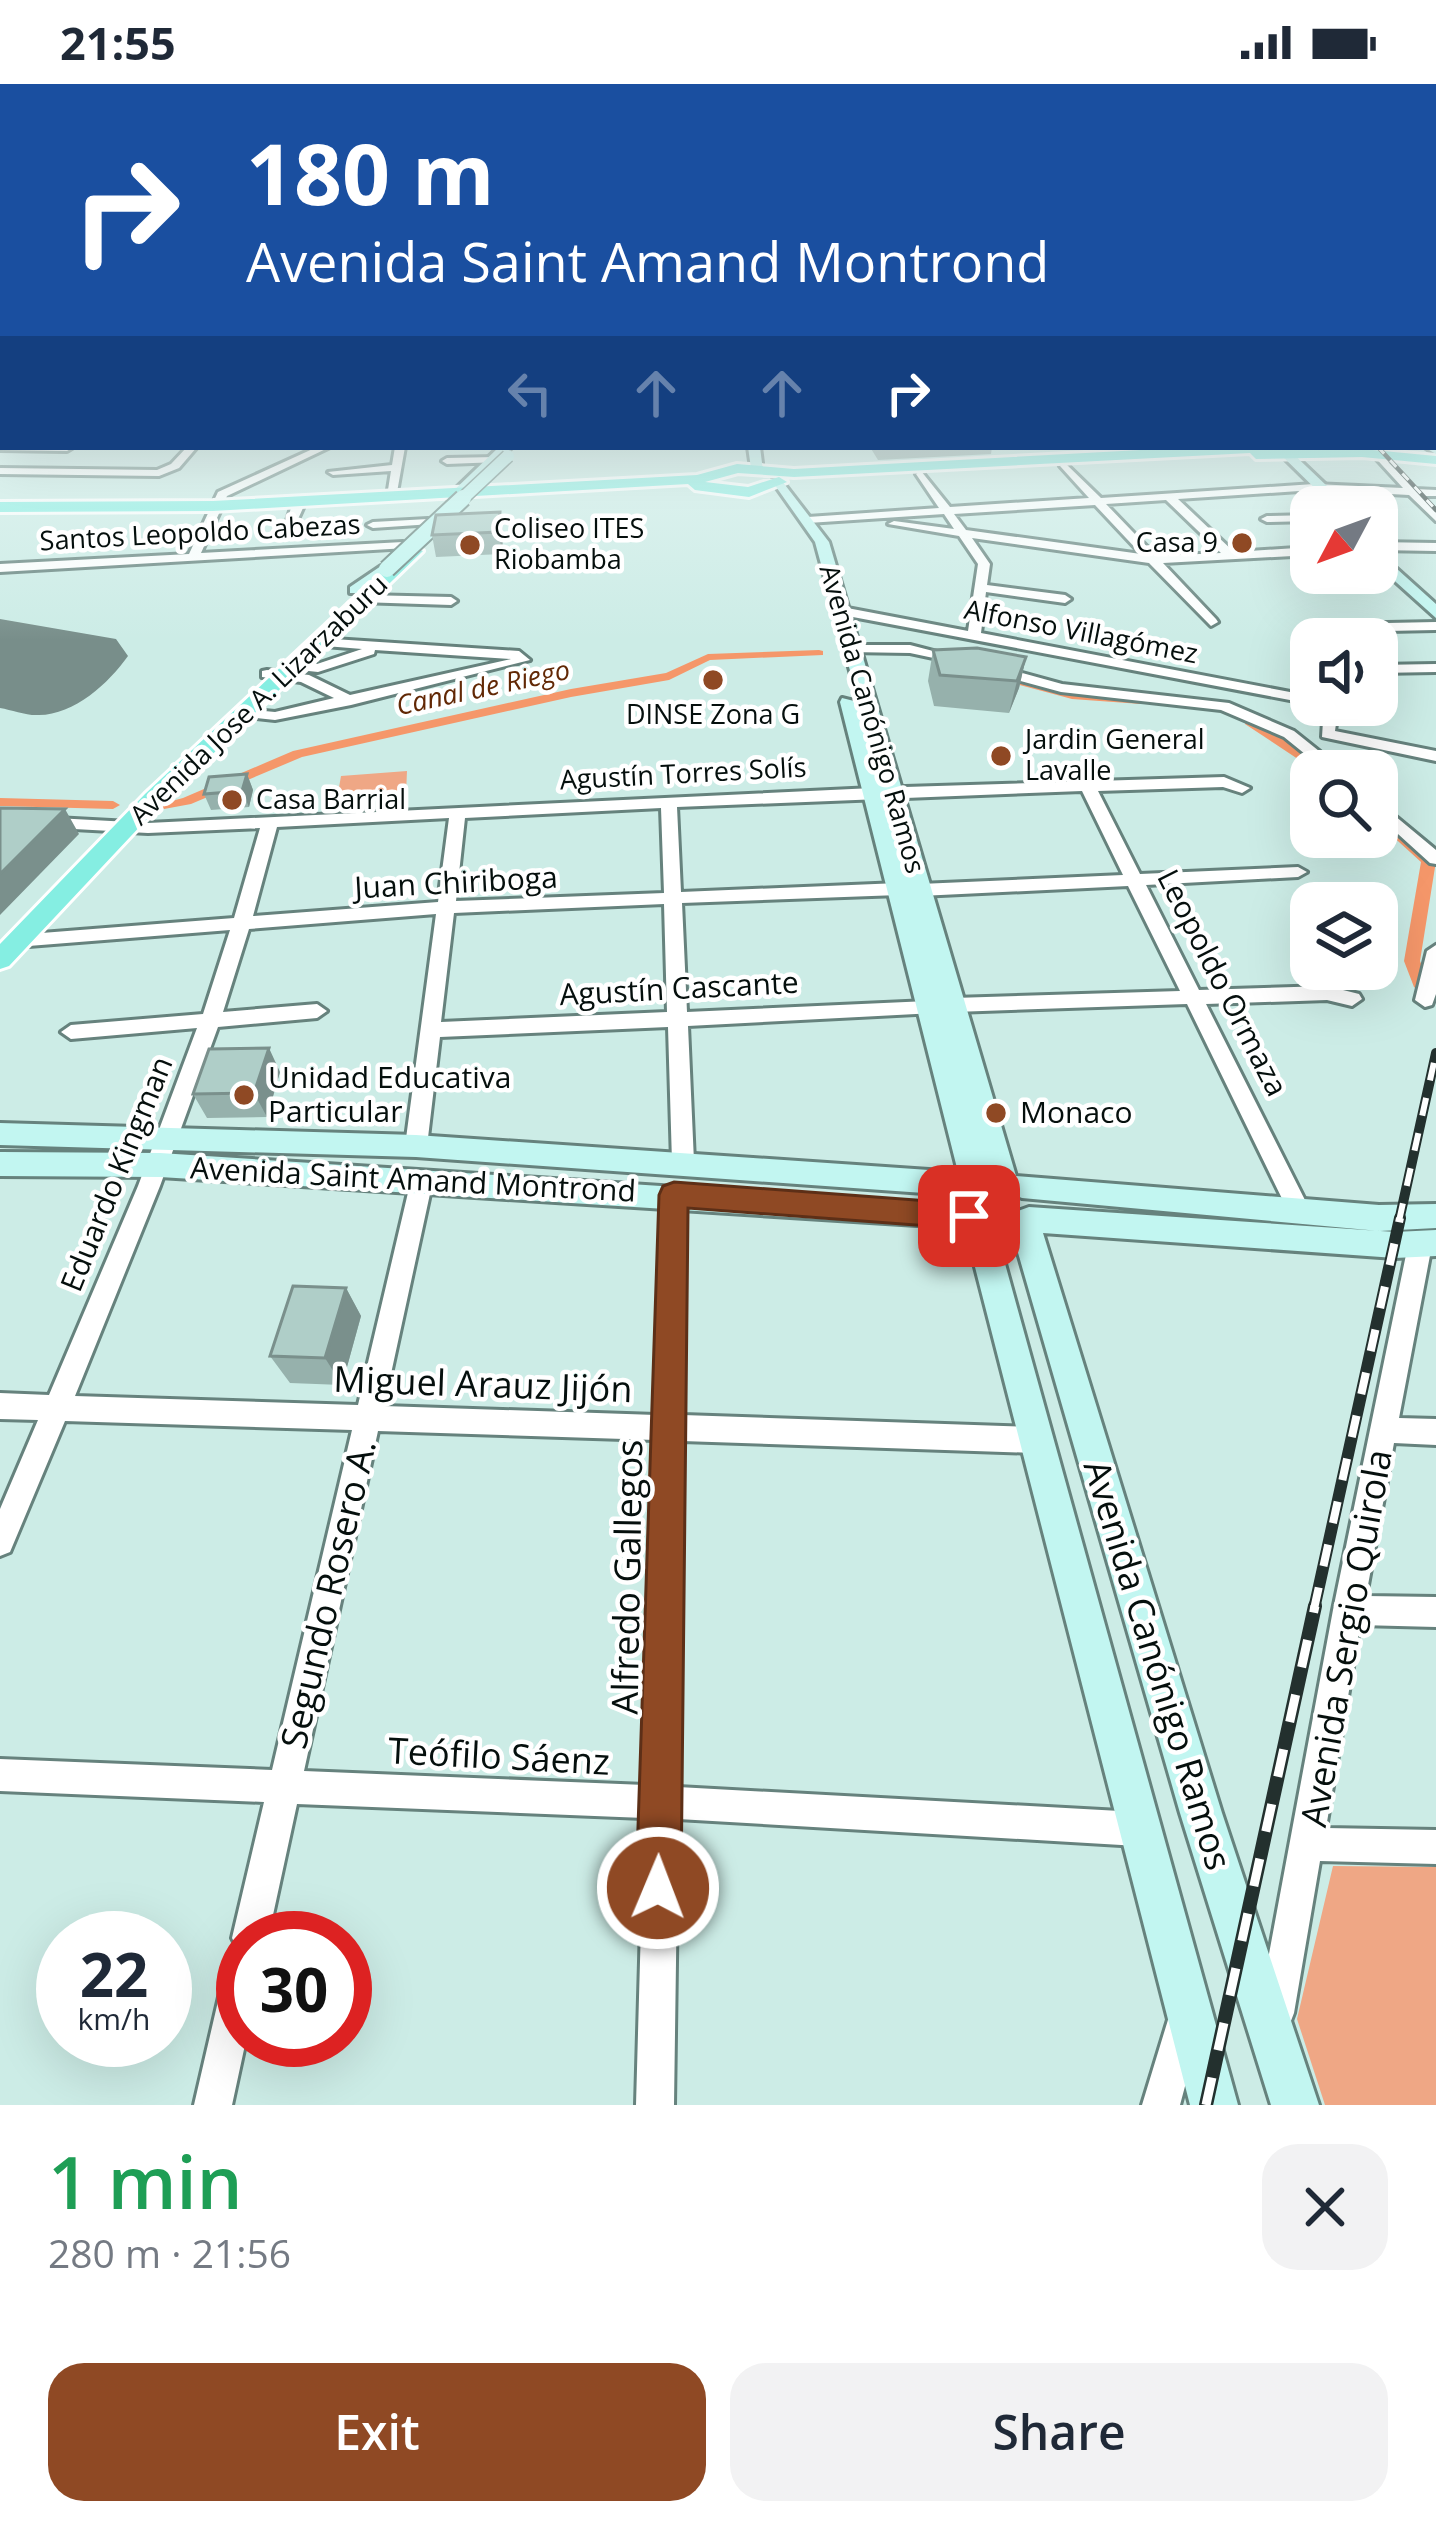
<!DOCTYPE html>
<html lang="en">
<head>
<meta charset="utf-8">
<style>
	:root { --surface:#fff; --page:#f2f2f3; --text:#1f2937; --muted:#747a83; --accent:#8f4924 }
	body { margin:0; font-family:"Open Sans",sans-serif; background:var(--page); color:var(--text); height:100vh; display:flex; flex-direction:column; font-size:45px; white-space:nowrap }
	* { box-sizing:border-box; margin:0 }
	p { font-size:39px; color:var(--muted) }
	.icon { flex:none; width:66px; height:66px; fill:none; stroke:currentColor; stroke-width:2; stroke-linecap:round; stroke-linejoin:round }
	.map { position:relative; height:2021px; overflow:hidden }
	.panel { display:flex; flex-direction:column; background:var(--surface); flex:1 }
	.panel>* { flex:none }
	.top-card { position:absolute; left:0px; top:0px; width:1437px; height:366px; box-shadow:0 12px 48px #0002; background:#1a4fa0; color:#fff; overflow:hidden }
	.needle { width:78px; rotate:229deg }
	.fabs { position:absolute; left:1290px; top:402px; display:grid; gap:24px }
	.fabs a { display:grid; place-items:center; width:108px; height:108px; border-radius:24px; background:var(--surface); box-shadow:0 12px 48px #0002; font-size:60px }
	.speed { position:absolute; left:36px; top:1827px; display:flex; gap:24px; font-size:60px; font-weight:700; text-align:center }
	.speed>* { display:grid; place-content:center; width:156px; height:156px; border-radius:50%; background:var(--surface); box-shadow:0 12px 48px #0002; line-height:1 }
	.speed small { font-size:30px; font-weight:400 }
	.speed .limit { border:18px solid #d22; background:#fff; color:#111 }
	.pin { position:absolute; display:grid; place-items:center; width:102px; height:102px; color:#fff; margin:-51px; border-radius:24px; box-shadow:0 6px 18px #0006 }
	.me { position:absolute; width:132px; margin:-66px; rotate:1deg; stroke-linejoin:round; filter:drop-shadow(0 0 9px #0008) }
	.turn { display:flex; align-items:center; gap:42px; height:252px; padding:0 48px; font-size:54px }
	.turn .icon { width:156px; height:156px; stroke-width:2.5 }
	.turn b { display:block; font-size:84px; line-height:102px }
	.lanes { display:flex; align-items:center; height:114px; padding:0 48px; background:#0003; justify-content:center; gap:60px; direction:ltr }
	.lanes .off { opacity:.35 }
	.round { display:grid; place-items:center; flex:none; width:126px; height:126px; border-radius:36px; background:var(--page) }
	.overview { display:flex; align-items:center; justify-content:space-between; height:204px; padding:0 48px }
	h1 { font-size:72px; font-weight:600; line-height:90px; color:#1e9e55 }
	.button { display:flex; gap:24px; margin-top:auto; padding:24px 48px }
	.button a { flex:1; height:138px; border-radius:36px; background:var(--accent); color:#fff; font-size:48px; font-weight:600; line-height:138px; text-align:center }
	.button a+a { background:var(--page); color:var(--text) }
	.status { display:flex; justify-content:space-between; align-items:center; height:84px; padding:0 60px; background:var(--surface); direction:ltr }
	.status svg { height:33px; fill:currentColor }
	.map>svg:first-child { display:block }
	.green { fill:#efa785 }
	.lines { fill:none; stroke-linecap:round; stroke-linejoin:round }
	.canal { fill:#f5976a; fill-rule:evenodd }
	.runway { fill:#788e8a; fill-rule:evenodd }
	.street-casing { stroke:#66827d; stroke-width:6 }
	.secondary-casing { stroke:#66827d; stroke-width:6 }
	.primary-casing { stroke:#fff; stroke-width:6 }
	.street { fill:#fff; fill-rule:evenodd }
	.secondary { fill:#c2f6f1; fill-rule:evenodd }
	.primary { fill:#85eee2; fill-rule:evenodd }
	.rail-far3-casing { stroke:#23302e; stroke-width:4.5 }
	.rail-far2-casing { stroke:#23302e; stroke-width:10 }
	.rail-far1-casing { stroke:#23302e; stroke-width:12 }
	.rail-casing { stroke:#23302e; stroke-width:14 }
	.rail-far3 { stroke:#fff; stroke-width:3; stroke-dasharray:9; stroke-linecap:butt }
	.rail-far2 { stroke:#fff; stroke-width:6; stroke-dasharray:18; stroke-linecap:butt }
	.rail-far1 { stroke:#fff; stroke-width:8; stroke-dasharray:22; stroke-linecap:butt }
	.rail { stroke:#fff; stroke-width:9; stroke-dasharray:28; stroke-linecap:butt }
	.secondary-bridge-far1-casing { stroke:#66827d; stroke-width:15; stroke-linecap:butt }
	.secondary-bridge-casing { stroke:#66827d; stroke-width:20; stroke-linecap:butt }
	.secondary-bridge-far1 { stroke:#c2f6f1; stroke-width:12 }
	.secondary-bridge { stroke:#c2f6f1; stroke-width:16 }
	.wall { fill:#96b1ac }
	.shaded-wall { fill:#7a908c }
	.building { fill:#afcec8; stroke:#7a908c; stroke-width:3 }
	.route { fill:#8f4924; stroke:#5d2f17; stroke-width:3 }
	.poi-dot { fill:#8f4924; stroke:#fff; stroke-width:4.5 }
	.labels { text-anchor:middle; stroke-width:9; stroke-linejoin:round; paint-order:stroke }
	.far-poi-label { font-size:27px; fill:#050f0d; stroke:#fff; text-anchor:start }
	.far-street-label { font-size:27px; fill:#050f0d; stroke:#fff }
	.far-water-label { font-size:27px; font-style:italic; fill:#622805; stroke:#fff }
	.street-label { font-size:30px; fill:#050f0d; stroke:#fff }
	.poi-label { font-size:30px; fill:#050f0d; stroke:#fff; text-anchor:start }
	.near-street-label { font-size:36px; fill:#050f0d; stroke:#fff }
</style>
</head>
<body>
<div class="status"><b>21:55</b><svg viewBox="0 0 49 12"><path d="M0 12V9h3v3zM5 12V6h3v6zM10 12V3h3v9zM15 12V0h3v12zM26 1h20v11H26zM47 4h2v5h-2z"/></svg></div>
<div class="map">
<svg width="1436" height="2021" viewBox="0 0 1436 2021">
	<rect width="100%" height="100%" fill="#ccece6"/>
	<path class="green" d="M 407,687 L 406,710 L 337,715 L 341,692 Z
		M 1333,1782 L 1436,1783 L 1436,2021 L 1325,2021 L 1297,1935 Z"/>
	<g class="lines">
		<path class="canal" d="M 819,566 L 823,567 L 823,571 L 710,576 L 669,596 L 571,613 L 302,673 L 191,720 L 164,725 L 157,721 L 183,714 L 293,667 L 571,605 L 666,589 L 708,570 Z
			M 997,587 L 1072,607 L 1141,612 L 1147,616 L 1141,620 L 1072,615 L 993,594 L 991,591 Z
			M 1245,634 L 1253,634 L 1332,687 L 1316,687 L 1245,640 Z
			M 0,714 L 113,717 L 120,721 L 113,725 L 0,722 Z
			M 1377,727 L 1436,777 L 1420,877 L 1430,903 L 1422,909 L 1414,903 L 1404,877 L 1421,778 L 1377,738 Z"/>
		<path class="runway" d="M 0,535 L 116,555 L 128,572 C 109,599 74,631 39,631 C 27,632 12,626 0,624 Z"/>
		<g class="street-casing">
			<path id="street" d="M 0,273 L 3,273 L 3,279 L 0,279 Z
				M 0,306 L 3,306 L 3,312 L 0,312 Z
				M 3,332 L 3,339 L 0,340 L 0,333 Z
				M 0,360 L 3,363 L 72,364 L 67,367 L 0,366 Z
				M 187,363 L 197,363 L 179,384 L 159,392 L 0,390 L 0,384 L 157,386 L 171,380 Z
				M 317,363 L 330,363 L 227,412 L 201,469 L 403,458 L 407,460 L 407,464 L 0,488 L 0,480 L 189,470 L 218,408 Z
				M 395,363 L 405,363 L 396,414 L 387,412 L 391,387 L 333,391 L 328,388 L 392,381 Z
				M 1259,363 L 1269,363 L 1269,364 L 1264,367 Z
				M 1376,366 L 1415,405 L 1436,406 L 1436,412 L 1421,412 L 1436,427 L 1436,437 L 1409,411 L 1314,406 L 1178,415 L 1234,468 L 1311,463 L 1311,471 L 1163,479 L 1216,535 L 1218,538 L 1211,542 L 1149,479 L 972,454 L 990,480 L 987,501 L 1065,511 L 1071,515 L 1065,519 L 986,508 L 981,549 L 1311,612 L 1311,620 L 837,530 L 837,524 L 842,523 L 968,547 L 978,480 L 959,452 L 888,440 L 894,437 L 954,445 L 944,430 L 808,439 L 802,436 L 808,433 L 939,424 L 916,390 L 921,387 L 950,423 L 1089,414 L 1060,382 L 1065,379 L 1101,414 L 1314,400 L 1403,404 L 1371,369 ZM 1166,416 L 1221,469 L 1156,472 L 1106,420 ZM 1095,421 L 1141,470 L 966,446 L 954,430 Z
				M 495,373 L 499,378 L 447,380 L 442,377 L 447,374 Z
				M 297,421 L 303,424 L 294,444 L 284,446 L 291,424 Z
				M 1311,431 L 1311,437 L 1267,438 L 1261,435 L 1267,432 Z
				M 428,435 L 434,438 L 432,440 L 373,444 L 367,441 L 373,438 Z
				M 1377,458 L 1436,459 L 1436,467 L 1377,466 Z
				M 364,511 L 451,513 L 457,517 L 451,521 L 360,518 L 358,515 Z
				M 1436,538 L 1436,546 L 1338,548 L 1331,544 L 1338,540 Z
				M 318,554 L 519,567 L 530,576 L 351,621 L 275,636 L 239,632 L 237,629 L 244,625 L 275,628 L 334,614 L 301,598 L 262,593 L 262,587 L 267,586 L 309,591 L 350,611 L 511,575 L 375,566 L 374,570 L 318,588 L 290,585 L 290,579 L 317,580 L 362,565 L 313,561 L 311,558 Z
				M 853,561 L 910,561 L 964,575 L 957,579 L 910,569 L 848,568 L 846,565 Z
				M 1436,580 L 1436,588 L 1377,589 L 1377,581 Z
				M 993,581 L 1062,600 L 1229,619 L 1294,647 L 1344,687 L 1326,687 L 1284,653 L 1221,626 L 1061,608 L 988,588 L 986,585 Z
				M 1324,621 L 1360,621 L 1366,625 L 1359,629 L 1338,625 L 1335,647 L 1436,667 L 1436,677 L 1322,653 Z
				M 1224,693 L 1250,704 L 1242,709 L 1223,703 L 1098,707 L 1140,790 L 1298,783 L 1307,788 L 1298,793 L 1146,801 L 1199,906 L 1327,902 L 1359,910 L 1362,915 L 1352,922 L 1327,916 L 1206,920 L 1310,1126 L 1307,1133 L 1299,1136 L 1291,1133 L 1187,920 L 954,928 L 944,921 L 954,914 L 1180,907 L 1128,802 L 920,812 L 911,806 L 920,800 L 1123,791 L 1082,707 L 677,723 L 681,808 L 899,799 L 908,805 L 899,811 L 682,819 L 687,928 L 928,917 L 938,924 L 935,929 L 688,942 L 694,1078 L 691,1084 L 675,1084 L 672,1078 L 668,943 L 440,953 L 427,1062 L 424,1068 L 408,1068 L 405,1062 L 436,830 L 249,845 L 223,928 L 317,920 L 327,927 L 317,934 L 218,943 L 160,1102 L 75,1312 L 358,1321 L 411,1096 L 414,1090 L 422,1087 L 430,1090 L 433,1096 L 384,1322 L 656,1331 L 663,1111 L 666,1104 L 674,1102 L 682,1104 L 685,1111 L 683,1331 L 1035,1343 L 1044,1347 L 1048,1356 L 1044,1365 L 1035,1369 L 682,1357 L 678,1703 L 1138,1728 L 1150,1733 L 1155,1745 L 1150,1757 L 1138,1762 L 678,1735 L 674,2021 L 636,2021 L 644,1734 L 297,1720 L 268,1854 L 243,1854 L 243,1869 L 238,1866 L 232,1854 L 264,1718 L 0,1707 L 0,1675 L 272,1686 L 352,1346 L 65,1337 L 10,1468 L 0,1472 L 0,1425 L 38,1336 L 0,1335 L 0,1309 L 49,1311 L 138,1102 L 197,944 L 71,955 L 61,948 L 71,941 L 203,930 L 230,846 L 16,863 L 7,857 L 16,851 L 234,834 L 260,744 L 148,749 L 0,741 L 0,731 L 148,739 L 873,704 ZM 661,724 L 664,809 L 456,817 L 465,734 ZM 449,734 L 438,818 L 253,832 L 277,743 ZM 664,820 L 667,928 L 441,938 L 454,829 ZM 378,1347 L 655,1356 L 645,1701 L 304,1687 Z
				M 1377,717 L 1436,766 L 1436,780 L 1430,779 L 1377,731 Z
				M 1436,861 L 1436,910 L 1432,921 L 1425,923 L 1415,916 L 1427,867 Z
				M 1420,1151 L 1428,1154 L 1432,1161 L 1399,1334 L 1436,1335 L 1436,1361 L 1394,1359 L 1366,1512 L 1436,1513 L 1436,1543 L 1360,1541 L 1326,1744 L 1436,1746 L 1436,1780 L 1320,1777 L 1294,1929 L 1289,1942 L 1276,1947 L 1263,1942 L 1258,1929 L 1333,1526 L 1408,1161 L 1412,1154 Z
				M 243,1869 L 243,1956 L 246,1956 L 232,2021 L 194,2021 L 225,1887 L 230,1874 Z
				M 1184,1921 L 1197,1926 L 1202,1939 L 1180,2021 L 1142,2021 L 1171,1926 Z"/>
		</g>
		<g class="secondary-casing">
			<path id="secondary" d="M 1434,305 L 1436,305 L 1436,313 L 1434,313 Z
				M 1436,361 L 1436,370 L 1424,363 L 1434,363 Z
				M 499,363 L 512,363 L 458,418 L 448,418 L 448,412 Z
				M 748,363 L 760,363 L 763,387 L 751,384 Z
				M 1273,363 L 1286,363 L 1349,423 L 1334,423 Z
				M 772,397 L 782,397 L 829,458 L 1016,1092 L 1379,1121 L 1436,1120 L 1436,1144 L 1379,1147 L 1022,1114 L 1012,1110 L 1008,1101 L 992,1099 L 988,1092 L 984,1101 L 966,1112 L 416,1073 L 0,1061 L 0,1039 L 416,1051 L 958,1088 L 840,618 L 842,614 L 858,618 L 877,686 L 815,458 Z
				M 1377,467 L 1436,520 L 1436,534 L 1377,481 Z
				M 381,482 L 395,485 L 362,509 L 350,509 L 350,503 Z
				M 0,1068 L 160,1069 L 979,1123 L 994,1140 L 1238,2021 L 1190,2021 L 965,1144 L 160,1093 L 0,1092 Z
				M 1029,1123 L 1395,1148 L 1436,1146 L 1436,1172 L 1395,1174 L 1043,1149 L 1222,1729 L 1319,2021 L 1271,2021 L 1180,1729 L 1010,1141 L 1018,1127 Z"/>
		</g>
		<g class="primary-casing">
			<path id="primary" d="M 1196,363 L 1362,365 L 1436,372 L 1436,380 L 1362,373 L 1256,375 L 1250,369 L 794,393 L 738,389 L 705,398 L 748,403 L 779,393 L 787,398 L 749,413 L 695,406 L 688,400 L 213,427 L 0,428 L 0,418 L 213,417 L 697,391 L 737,380 L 794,385 Z
				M 409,463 L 423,467 L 161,720 L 9,882 L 0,885 L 0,860 L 145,710 Z"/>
		</g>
		<use href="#street" class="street"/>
		<use href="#secondary" class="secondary"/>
		<use href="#primary" class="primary"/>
		<g class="rail-far3-casing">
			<path id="rail-far3" d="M 1378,363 L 1436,426"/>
		</g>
		<g class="rail-far2-casing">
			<path id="rail-far2" d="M 1399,1137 L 1436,969"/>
		</g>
		<g class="rail-far1-casing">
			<path id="rail-far1" d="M 1314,1525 L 1400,1134"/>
		</g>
		<g class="rail-casing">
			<path id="rail" d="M 1206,2021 L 1315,1522"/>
		</g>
		<use href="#rail-far3" class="rail-far3"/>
		<use href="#rail-far2" class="rail-far2"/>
		<use href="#rail-far1" class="rail-far1"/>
		<use href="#rail" class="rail"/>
		<g class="secondary-bridge-far1-casing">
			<path id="secondary-bridge-far1" d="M 460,417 L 508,372"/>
		</g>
		<g class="secondary-bridge-casing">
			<path id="secondary-bridge" d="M 387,485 L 463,414"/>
		</g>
		<use href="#secondary-bridge-far1" class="secondary-bridge-far1"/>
		<use href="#secondary-bridge" class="secondary-bridge"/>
	</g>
	<path class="wall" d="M 870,363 L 992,363 L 991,370 L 878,376 Z
		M 500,428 L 503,450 L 502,470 L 436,473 L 432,451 Z
		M 933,566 L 1026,573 L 1019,604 L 1009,629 L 934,622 L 928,597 Z
		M 247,690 L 253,706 L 249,723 L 211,726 L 204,710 Z
		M 280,988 L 267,1033 L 207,1034 L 193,1010 Z
		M 346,1204 L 361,1232 L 342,1301 L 290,1299 L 270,1272 Z"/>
	<path class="shaded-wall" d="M 500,428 L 503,450 L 502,470 L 499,448 Z
		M 1026,573 L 1019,604 L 1009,629 L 1017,597 Z
		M 247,690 L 253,706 L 249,723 L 242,707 Z
		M 65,725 L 79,750 L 0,831 L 0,790 Z
		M 269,964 L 280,988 L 267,1033 L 254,1009 Z
		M 346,1204 L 361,1232 L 342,1301 L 325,1274 Z"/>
	<path class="building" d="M 500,428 L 499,448 L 432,451 L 436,431 Z
		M 977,564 L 1026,573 L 1017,597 L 940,591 L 933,566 Z
		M 247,690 L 242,707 L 204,710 L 209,693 Z
		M 0,724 L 65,725 L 0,790 Z
		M 269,964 L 254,1009 L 193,1010 L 209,965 Z
		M 293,1202 L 346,1204 L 325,1274 L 270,1272 Z"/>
	<linearGradient id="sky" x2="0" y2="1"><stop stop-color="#ada8b6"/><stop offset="0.49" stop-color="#e8f6f4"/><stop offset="1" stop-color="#e8f6f4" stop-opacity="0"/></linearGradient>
	<rect width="1436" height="556" fill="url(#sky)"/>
	<path class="route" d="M 674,1098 L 969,1120 L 980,1123 L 984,1132 L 980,1141 L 969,1145 L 688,1124 L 681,1804 L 674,1820 L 658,1827 L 643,1820 L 636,1804 L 659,1111 L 663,1102 Z"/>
	<g class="poi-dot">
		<circle cx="1242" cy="459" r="12"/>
		<circle cx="470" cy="461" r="12"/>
		<circle cx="713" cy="596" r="12"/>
		<circle cx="1001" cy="672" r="12"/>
		<circle cx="232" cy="716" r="12"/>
		<circle cx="244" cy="1011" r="12"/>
		<circle cx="996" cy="1029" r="12"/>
	</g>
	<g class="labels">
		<g class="far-poi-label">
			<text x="494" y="454">Coliseo ITES<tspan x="494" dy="31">Riobamba</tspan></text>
			<text x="1218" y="468" text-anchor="end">Casa 9</text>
			<text x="713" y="640" text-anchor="middle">DINSE Zona G</text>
			<text x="1025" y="665">Jardin General<tspan x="1025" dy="31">Lavalle</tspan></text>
			<text x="256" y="725">Casa Barrial</text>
		</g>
		<g class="far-street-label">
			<text transform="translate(200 449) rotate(-3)" y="9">Santos Leopoldo Cabezas</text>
			<text transform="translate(1081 548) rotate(11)" y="9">Alfonso Villagómez</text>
			<text transform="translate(259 616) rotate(-44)" y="9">Avenida Jose A. Lizarzaburu</text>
			<text transform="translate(872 635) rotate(74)" y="9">Avenida Canónigo Ramos</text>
			<text transform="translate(683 690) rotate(-3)" y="9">Agustín Torres Solís</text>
		</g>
		<g class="far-water-label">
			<text transform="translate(483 604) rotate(-12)" y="9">Canal de Riego</text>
		</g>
		<g class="street-label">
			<text transform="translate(456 799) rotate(-3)" y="10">Juan Chiriboga</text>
			<text transform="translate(1222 899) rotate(63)" y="10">Leopoldo Ormaza</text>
			<text transform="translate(679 905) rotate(-3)" y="10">Agustín Cascante</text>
			<text transform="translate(117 1090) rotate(-68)" y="10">Eduardo Kingman</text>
			<text transform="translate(413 1096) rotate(3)" y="10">Avenida Saint Amand Montrond</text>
		</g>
		<g class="poi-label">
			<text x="268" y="1004">Unidad Educativa<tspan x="268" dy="34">Particular</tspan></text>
			<text x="1020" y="1039">Monaco</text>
		</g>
		<g class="near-street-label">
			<text transform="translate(483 1300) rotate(2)" y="13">Miguel Arauz Jijón</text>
			<text transform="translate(627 1493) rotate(-89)" y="13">Alfredo Gallegos</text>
			<text transform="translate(328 1510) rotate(-77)" y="13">Segundo Rosero A.</text>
			<text transform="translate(1346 1554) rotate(-80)" y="13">Avenida Sergio Quirola</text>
			<text transform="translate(1158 1581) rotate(73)" y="13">Avenida Canónigo Ramos</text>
			<text transform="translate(499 1672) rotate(3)" y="13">Teófilo Sáenz</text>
		</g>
	</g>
</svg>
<div class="fabs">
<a><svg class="needle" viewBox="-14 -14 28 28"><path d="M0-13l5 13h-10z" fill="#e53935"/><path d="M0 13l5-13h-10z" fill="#747a83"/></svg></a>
<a><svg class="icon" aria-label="sound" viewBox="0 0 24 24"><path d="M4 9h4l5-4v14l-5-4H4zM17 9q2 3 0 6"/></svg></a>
<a><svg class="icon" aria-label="search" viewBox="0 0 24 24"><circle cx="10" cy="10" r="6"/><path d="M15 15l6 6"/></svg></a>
<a><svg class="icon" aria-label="layers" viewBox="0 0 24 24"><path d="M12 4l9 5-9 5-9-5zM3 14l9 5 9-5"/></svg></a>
</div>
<div class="speed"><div>22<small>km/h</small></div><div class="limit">30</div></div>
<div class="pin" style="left:969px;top:1132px;background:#d93025"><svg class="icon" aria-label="arrive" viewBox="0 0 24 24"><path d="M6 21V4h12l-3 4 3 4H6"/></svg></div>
<svg class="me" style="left:658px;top:1804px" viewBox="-20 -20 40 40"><circle r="17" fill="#8f4924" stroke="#fff" stroke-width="3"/><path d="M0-11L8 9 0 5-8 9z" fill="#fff"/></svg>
<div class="top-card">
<div class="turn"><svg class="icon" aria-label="right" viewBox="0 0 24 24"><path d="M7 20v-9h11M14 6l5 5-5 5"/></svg><div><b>180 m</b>Avenida Saint Amand Montrond</div></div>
<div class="lanes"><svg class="icon off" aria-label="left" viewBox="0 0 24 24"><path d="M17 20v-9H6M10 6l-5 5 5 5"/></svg><svg class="icon off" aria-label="ahead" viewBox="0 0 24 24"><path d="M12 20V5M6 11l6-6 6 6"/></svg><svg class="icon off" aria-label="ahead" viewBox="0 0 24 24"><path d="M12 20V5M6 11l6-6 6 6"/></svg><svg class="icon" aria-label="right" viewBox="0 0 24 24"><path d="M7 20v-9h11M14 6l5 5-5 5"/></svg></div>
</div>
</div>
<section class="panel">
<div class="overview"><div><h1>1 min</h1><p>280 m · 21:56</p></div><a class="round"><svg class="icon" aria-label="close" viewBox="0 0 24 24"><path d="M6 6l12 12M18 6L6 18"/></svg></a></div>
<div class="button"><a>Exit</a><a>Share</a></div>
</section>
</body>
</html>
